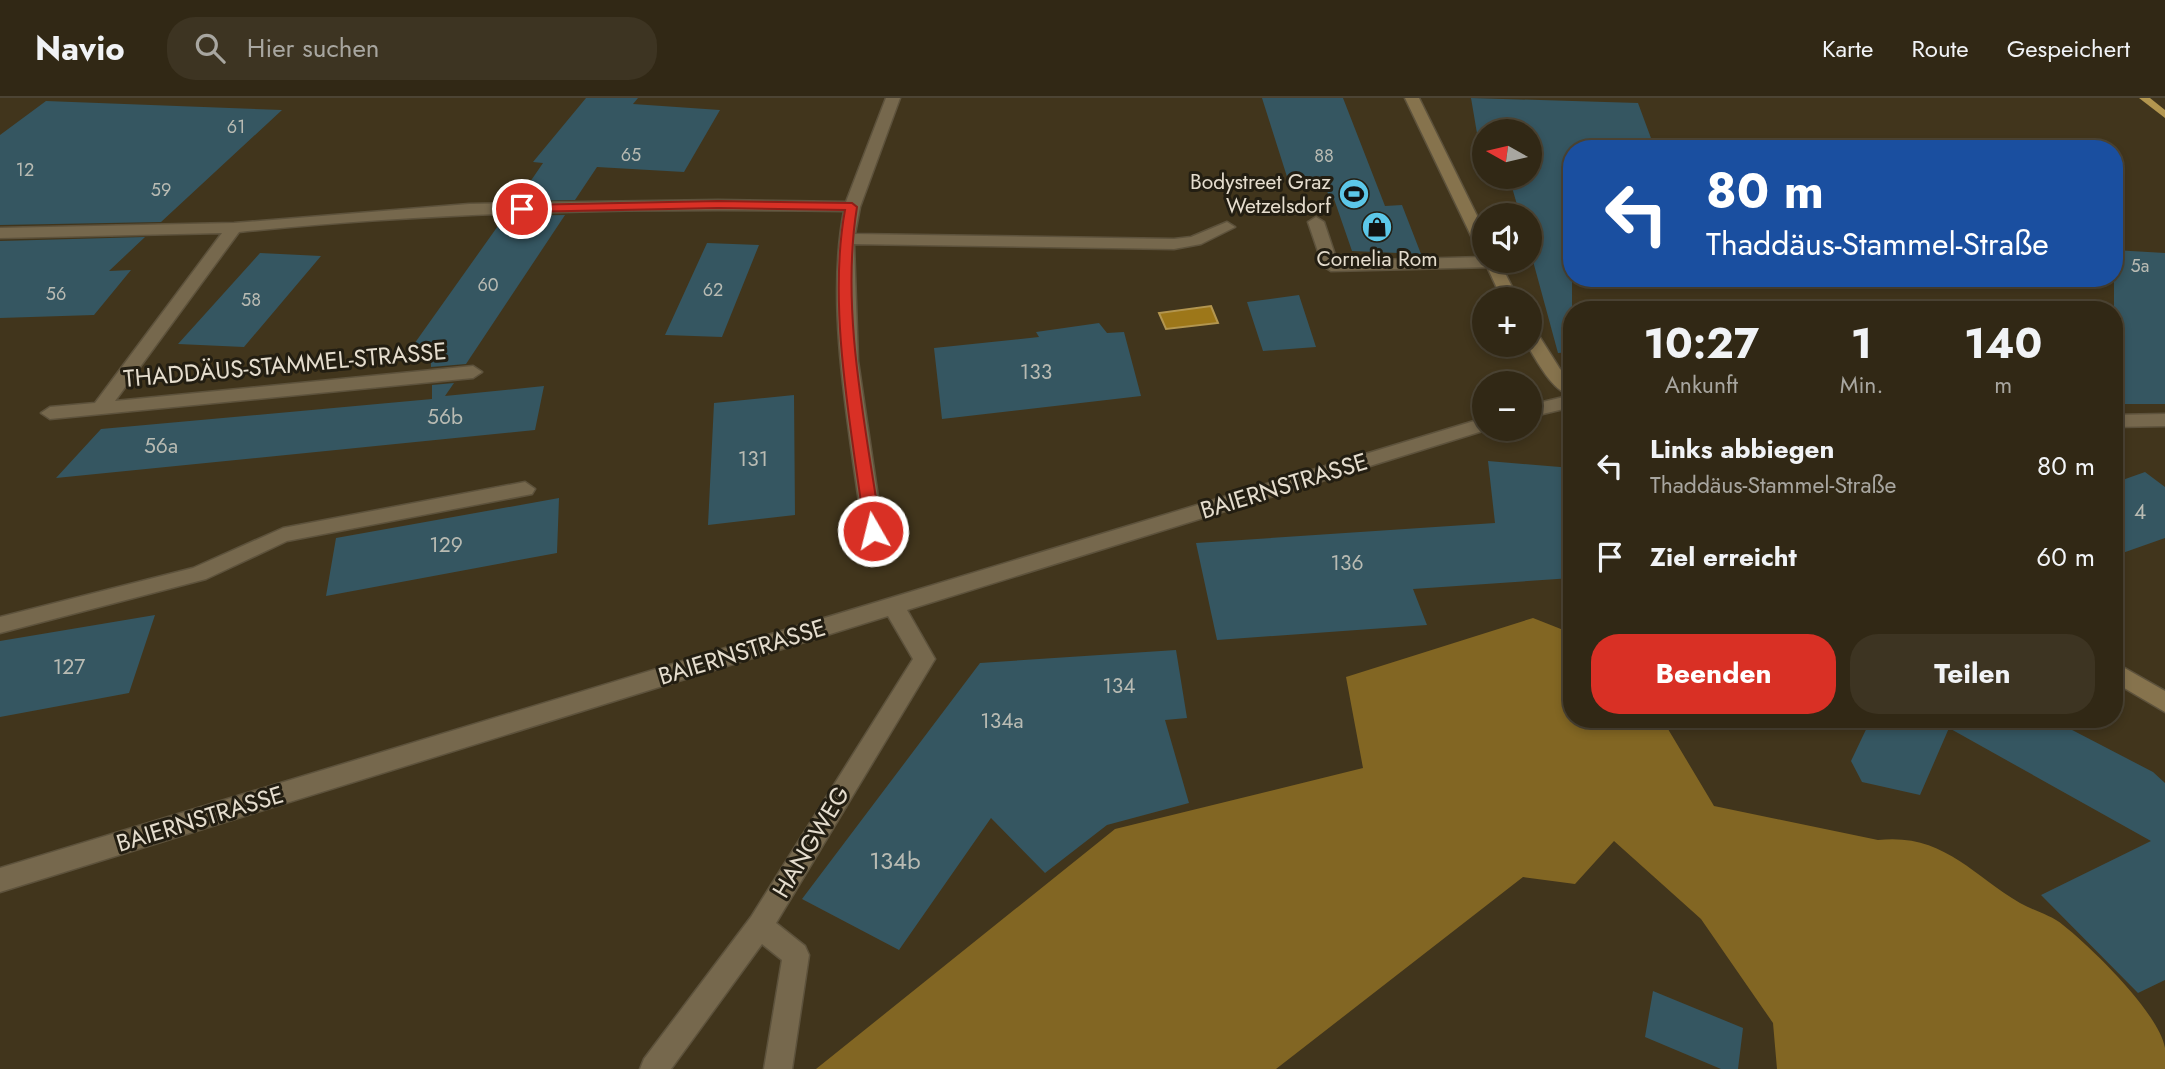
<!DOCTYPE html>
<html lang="de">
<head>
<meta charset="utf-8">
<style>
	:root { --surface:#312815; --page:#3d3422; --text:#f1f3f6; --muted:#a8a6a0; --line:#4c4434; --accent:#d93025 }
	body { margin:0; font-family:Jost,sans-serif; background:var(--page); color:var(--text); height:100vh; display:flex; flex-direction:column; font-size:26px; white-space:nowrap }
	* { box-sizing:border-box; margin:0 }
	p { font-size:23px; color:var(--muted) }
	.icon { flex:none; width:38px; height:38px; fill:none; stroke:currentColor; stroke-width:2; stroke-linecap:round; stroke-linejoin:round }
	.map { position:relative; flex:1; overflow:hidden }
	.sheet { position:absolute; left:1563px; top:203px; width:560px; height:427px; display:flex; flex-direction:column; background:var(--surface); border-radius:28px; box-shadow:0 4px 10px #0003,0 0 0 2px var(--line) }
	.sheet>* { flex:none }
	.guide { position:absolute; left:1563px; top:42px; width:560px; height:147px; border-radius:28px; box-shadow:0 4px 10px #0003,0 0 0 2px var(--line); background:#1a4fa0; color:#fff; overflow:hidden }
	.needle { width:46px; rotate:278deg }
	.controls { position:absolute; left:1472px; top:21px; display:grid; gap:14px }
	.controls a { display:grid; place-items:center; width:70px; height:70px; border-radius:50%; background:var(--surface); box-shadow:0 4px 10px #0003,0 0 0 2px var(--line); font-size:35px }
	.pin { position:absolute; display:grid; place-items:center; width:60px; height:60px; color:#fff; margin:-30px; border:4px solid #fff; border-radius:50%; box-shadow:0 2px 7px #0007 }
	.me { position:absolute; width:77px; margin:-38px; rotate:352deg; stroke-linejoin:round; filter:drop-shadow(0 0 5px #0008) }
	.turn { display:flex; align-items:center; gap:24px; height:147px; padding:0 28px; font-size:32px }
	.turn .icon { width:91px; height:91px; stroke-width:2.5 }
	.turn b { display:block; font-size:49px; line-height:60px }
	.eta { display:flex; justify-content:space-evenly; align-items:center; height:119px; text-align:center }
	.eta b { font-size:42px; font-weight:700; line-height:49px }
	.button { display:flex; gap:14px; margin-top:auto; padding:14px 28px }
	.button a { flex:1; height:80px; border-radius:28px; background:var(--accent); color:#fff; font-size:28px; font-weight:700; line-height:80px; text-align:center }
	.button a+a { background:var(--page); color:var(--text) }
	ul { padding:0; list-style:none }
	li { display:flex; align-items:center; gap:21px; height:91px; padding:0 28px }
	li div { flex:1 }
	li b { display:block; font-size:26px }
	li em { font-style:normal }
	header { display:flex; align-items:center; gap:42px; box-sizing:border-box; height:98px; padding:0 35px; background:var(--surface); border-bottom:2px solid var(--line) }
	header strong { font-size:33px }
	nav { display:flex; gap:38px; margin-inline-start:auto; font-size:24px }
	.search { width:490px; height:63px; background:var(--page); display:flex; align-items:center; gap:18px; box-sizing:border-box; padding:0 24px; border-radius:28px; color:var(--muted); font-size:26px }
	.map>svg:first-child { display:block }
	.forest { fill:#826623 }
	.water { fill:#9d7719; stroke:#b3964f; stroke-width:2 }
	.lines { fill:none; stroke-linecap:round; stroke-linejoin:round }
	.stream { fill:#b3964f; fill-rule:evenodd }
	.building { fill:#355661 }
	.service-casing { stroke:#5d523c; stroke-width:3 }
	.minor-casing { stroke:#5d523c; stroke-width:3 }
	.secondary-casing { stroke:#5d523c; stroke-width:3 }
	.service { fill:#76684d; fill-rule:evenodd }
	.minor { fill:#76684d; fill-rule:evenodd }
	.secondary { fill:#86734d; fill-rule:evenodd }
	.route { fill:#d93025; stroke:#8d1f18; stroke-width:2 }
	.labels { text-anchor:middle; stroke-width:6; stroke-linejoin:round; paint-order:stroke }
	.far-number-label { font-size:18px; fill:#b9bbb3 }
	.far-poi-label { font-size:21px; fill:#e5ddce; stroke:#231e12; text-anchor:end }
	.number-label { font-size:21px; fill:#b9bbb3 }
	.street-label { font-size:24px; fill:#e5ddce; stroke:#231e12 }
	.near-number-label { font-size:24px; fill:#b9bbb3 }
</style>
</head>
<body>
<header>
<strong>Navio</strong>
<div class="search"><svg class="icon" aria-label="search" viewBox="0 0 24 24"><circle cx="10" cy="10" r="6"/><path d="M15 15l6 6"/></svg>Hier suchen</div>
<nav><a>Karte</a><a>Route</a><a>Gespeichert</a></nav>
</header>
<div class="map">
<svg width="2165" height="971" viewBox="0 0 2165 971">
	<rect width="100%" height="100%" fill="#41351c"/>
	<path class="forest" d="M 1533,520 L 1571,535 L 1572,621 L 1662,621 L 1714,708 L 1878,742 C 1942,735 1970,775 2020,805 C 2034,813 2051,817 2063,827 C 2091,849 2159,915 2165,950 C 2165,956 2165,964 2165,971 L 1777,971 L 1773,925 L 1701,821 L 1614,743 L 1575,786 L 1523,779 L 1276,971 L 816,971 L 1115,731 L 1363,670 L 1346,579 Z"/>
	<path class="water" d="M 1211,208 L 1218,225 L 1166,231 L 1159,215 Z"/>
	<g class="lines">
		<path class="stream" d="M 2139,0 L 2150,0 L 2165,12 L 2165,20 Z"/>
	</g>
	<path class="building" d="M 586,0 L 638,0 L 633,6 L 720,12 L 684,74 L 597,69 L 575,102 L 517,103 L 543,65 L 533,64 Z
		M 1262,0 L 1343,0 L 1385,108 L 1402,107 L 1421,156 L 1352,153 L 1334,101 L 1330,101 L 1324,85 L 1289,85 Z
		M 1471,0 L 1638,5 L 1655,51 L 1572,51 L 1572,254 L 1558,255 L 1530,152 L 1530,117 L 1520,117 L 1509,79 L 1530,79 L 1530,33 L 1484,33 L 1484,47 L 1479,47 Z
		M 46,3 L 282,12 L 161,124 L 0,127 L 0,37 Z
		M 565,117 L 466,266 L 431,269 L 431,257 L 407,256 L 505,118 Z
		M 145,139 L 109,173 L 131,172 L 94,217 L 0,220 L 0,143 Z
		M 707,145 L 759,147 L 722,239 L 665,237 Z
		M 2114,152 L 2165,155 L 2165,306 L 2114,306 Z
		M 260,155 L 321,158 L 244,249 L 178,246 Z
		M 1299,197 L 1316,249 L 1263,253 L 1247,204 Z
		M 1099,225 L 1107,235 L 1124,234 L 1141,298 L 942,321 L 934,250 L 1039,239 L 1036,234 Z
		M 454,285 L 445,298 L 544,288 L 535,332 L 56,380 L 101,331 L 432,301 L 432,287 Z
		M 794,297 L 795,417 L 708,427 L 714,305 Z
		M 1488,363 L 1572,370 L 1572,480 L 1413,491 L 1427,527 L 1217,542 L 1196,445 L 1495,425 Z
		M 2145,374 L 2165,389 L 2165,440 L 2114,458 L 2114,385 Z
		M 559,400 L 557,455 L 326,498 L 336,440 Z
		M 155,517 L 129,595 L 0,619 L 0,543 Z
		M 1176,552 L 1187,620 L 1165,622 L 1189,705 L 1107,727 L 1045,775 L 991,720 L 899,852 L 802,801 L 980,565 Z
		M 1871,621 L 2051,621 L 2153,674 L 2165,685 L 2165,882 L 2138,895 L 2041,797 L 2151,743 L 1949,630 L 1920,697 L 1862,684 L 1851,663 Z
		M 1653,893 L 1743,930 L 1738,971 L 1721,971 L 1645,939 Z"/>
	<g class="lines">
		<g class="service-casing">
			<path id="service" d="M 1316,119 L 1324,124 L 1337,163 L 1484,159 L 1484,163 L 1500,164 L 1492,169 L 1331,173 L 1323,168 L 1308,124 Z
				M 2165,316 L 2165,328 L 2114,329 L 2114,317 Z"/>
		</g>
		<g class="minor-casing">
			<path id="minor" d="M 886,0 L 900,0 L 860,109 L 855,136 L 1174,141 L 1191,139 L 1227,124 L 1235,129 L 1201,146 L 1174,151 L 854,146 L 858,263 L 883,433 L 880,438 L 866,438 L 863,433 C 850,335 825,210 844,113 C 641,110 440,113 239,134 L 115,303 L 473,268 L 482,274 L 473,280 L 50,321 L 41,315 L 50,309 L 95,305 L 222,135 L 0,140 L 0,130 L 234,125 L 469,106 L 718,102 L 846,104 Z
				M 1572,297 L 1572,309 L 1530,319 L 1530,307 Z
				M 1484,320 L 1484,331 L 1489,331 L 907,512 L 935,561 L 776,825 L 805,848 L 809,857 L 792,971 L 764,971 L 782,862 L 762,846 L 671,971 L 640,971 L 644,961 L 751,819 L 913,561 L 888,518 L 0,794 L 0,770 Z
				M 525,384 L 535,391 L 532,396 L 287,443 L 206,481 L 0,535 L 0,519 L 193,470 L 283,430 Z"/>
		</g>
		<g class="secondary-casing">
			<path id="secondary" d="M 1405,0 L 1419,0 L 1484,132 L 1484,153 L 1476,148 Z
				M 1484,162 L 1499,163 L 1518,201 L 1502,201 Z
				M 1530,232 L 1536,233 L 1560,271 L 1572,282 L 1572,298 C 1551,292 1538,264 1527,247 Z
				M 2114,564 L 2165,593 L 2165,614 L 2114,584 Z"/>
		</g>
		<use href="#service" class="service"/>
		<use href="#minor" class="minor"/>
		<use href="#secondary" class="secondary"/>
	</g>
	<path class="route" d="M 718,103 L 852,105 L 857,109 C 840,213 866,329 881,433 L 878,437 L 868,437 L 865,433 C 852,334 827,210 845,112 L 718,110 L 522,114 L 516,111 L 522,107 Z"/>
	<defs>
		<g id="stadium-disc" transform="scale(1.575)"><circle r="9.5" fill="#5cc7e8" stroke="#231e12"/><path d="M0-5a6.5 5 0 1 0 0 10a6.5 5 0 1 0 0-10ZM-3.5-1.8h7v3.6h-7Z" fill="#111"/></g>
		<g id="shop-disc" transform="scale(1.575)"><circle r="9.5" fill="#5cc7e8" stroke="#231e12"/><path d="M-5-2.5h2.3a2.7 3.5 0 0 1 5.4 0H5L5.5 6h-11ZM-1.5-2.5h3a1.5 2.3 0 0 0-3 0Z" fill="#111"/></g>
	</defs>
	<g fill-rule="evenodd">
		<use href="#stadium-disc" x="1354" y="96"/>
		<use href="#shop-disc" x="1377" y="129"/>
	</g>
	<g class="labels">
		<g class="far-number-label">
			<text x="236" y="35">61</text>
			<text x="631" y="63">65</text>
			<text x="1324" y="64">88</text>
			<text x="25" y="78">12</text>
			<text x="161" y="98">59</text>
			<text x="2140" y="174">5a</text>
			<text x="488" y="193">60</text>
			<text x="713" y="198">62</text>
			<text x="56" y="202">56</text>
			<text x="251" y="208">58</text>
		</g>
		<g class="far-poi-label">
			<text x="1331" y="91">Bodystreet Graz<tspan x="1331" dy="24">Wetzelsdorf</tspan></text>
			<text x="1377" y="168" text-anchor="middle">Cornelia Rom</text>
		</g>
		<g class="number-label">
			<text x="1036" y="281">133</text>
			<text x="445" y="326">56b</text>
			<text x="161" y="355">56a</text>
			<text x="753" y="368">131</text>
			<text x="2140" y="421">4</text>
			<text x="446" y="454">129</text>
			<text x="1347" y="472">136</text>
			<text x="69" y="576">127</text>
			<text x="1119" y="595">134</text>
			<text x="1002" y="630">134a</text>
		</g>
		<g class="street-label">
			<text transform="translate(285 267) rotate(-5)" y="8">THADDÄUS-STAMMEL-STRASSE</text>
			<text transform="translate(1284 388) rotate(-17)" y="8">BAIERNSTRASSE</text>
			<text transform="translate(742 554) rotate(-17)" y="8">BAIERNSTRASSE</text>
			<text transform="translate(200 721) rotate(-17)" y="8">BAIERNSTRASSE</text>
			<text transform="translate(811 744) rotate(-59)" y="8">HANGWEG</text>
		</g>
		<g class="near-number-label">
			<text x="895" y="771">134b</text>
		</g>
	</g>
</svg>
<div class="controls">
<a><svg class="needle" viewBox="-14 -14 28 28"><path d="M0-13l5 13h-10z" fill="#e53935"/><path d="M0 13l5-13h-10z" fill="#a8a6a0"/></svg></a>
<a><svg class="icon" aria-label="sound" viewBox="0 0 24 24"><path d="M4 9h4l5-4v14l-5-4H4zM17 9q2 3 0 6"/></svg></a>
<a>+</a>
<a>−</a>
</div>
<div class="pin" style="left:522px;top:111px;background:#d93025"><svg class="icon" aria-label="arrive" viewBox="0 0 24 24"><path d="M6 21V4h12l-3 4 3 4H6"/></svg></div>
<svg class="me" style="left:873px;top:433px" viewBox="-20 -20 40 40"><circle r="17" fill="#d93025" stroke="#fff" stroke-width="3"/><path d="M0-11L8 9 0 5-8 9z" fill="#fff"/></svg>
<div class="guide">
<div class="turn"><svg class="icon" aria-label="left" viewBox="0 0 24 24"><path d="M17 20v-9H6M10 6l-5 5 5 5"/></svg><div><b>80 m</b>Thaddäus-Stammel-Straße</div></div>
</div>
<section class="sheet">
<div class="eta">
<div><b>10:27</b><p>Ankunft</p></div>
<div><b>1</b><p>Min.</p></div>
<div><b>140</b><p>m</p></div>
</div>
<ul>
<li><svg class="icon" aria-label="left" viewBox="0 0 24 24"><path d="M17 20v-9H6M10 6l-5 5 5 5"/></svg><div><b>Links abbiegen</b><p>Thaddäus-Stammel-Straße</p></div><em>80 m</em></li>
<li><svg class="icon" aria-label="arrive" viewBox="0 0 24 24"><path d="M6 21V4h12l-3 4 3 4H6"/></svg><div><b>Ziel erreicht</b></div><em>60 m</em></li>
</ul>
<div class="button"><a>Beenden</a><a>Teilen</a></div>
</section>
</div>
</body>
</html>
